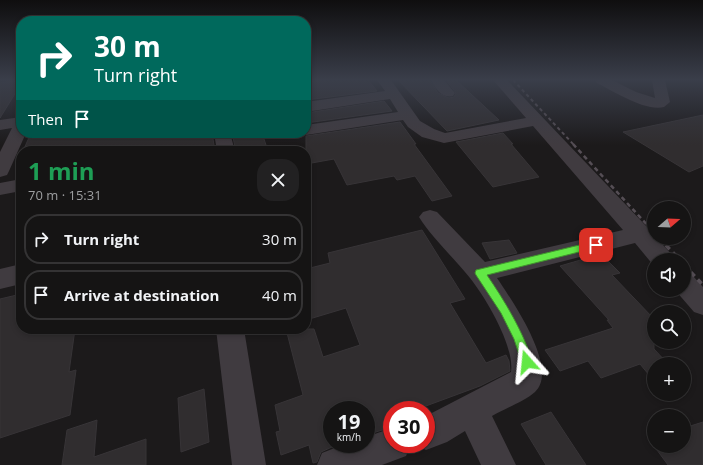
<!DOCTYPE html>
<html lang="en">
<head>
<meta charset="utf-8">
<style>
	:root { --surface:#151414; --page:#222122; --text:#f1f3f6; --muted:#9d9ea0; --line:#343334 }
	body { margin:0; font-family:"Open Sans",sans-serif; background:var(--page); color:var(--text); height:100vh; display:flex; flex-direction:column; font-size:15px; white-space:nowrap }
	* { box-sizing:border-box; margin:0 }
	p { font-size:13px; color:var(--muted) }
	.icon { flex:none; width:22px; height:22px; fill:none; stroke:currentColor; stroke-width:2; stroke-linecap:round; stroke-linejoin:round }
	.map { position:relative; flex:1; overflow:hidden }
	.side { position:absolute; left:16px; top:146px; width:295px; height:188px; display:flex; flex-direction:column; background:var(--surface); border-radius:16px; box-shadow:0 2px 6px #0003,0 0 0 1px var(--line) }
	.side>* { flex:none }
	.hud { position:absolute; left:16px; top:16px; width:295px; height:122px; border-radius:16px; box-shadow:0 2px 6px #0003,0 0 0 1px var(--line); background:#00695c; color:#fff; overflow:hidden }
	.needle { width:26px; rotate:71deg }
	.tools { position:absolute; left:647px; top:201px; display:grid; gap:8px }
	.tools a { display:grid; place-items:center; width:44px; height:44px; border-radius:50%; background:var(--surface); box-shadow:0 2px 6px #0003,0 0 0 1px var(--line); font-size:20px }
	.speed { position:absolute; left:323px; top:401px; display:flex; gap:8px; font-size:20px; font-weight:700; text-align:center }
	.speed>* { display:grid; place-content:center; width:52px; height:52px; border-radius:50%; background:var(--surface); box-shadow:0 2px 6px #0003,0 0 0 1px var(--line); line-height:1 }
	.speed small { font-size:10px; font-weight:400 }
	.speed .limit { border:6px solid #d22; background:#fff; color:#111 }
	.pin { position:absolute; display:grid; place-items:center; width:34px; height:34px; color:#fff; margin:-17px; border-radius:8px; box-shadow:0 2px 6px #0006 }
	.me { position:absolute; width:44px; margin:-22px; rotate:342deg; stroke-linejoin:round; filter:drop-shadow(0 0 3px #0008) }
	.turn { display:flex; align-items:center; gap:14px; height:84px; padding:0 12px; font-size:18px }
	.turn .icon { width:52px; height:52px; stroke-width:2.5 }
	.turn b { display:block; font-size:28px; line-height:34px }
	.then { display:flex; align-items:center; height:38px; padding:0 12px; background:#0003; gap:8px; font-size:15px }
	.round { display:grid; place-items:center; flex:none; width:42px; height:42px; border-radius:16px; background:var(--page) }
	.headline { display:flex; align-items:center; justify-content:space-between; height:68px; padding:0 12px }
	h1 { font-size:24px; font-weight:700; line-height:30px; color:#1e9e55 }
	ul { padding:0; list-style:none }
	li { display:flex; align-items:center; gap:12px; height:50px; margin:0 8px 6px; padding:0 4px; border:2px solid var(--line); border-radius:16px }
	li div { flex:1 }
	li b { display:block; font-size:15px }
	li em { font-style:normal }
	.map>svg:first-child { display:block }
	.building { fill:#302d2f; stroke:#373437 }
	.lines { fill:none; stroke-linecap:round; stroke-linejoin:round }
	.minor { fill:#403b40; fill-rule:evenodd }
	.rail-far2 { stroke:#554e55; stroke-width:2; stroke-dasharray:3.5 3; stroke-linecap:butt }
	.rail-far1 { stroke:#554e55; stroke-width:2.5; stroke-dasharray:4.5 3.5; stroke-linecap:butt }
	.rail { stroke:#554e55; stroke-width:3.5; stroke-dasharray:5.5 4.5; stroke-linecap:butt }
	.route { fill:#62e845; stroke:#40972d }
</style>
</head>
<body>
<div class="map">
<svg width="703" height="465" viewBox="0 0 703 465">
	<rect width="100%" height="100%" fill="#1c1a1b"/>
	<path class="building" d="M 21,80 L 21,84 L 0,118 L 0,83 Z
		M 324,80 L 368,80 L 377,91 L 306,100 L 306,82 Z
		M 398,80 L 430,80 L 438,93 L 449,98 L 454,97 L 456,93 L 446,80 L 456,80 L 499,120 L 447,131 Z
		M 384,101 L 392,111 L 306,123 L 306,113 Z
		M 703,115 L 703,166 L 689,172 L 623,132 Z
		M 400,122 L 416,144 L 414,144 L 452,196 L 432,201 L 415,176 L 397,180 L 394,176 L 347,185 L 334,159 L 306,164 L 306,136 Z
		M 31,133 L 117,133 L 117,136 L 137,133 L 212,133 L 215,151 L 23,151 Z
		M 232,133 L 262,133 L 268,151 L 236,151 Z
		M 503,133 L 513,144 L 511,144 L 539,177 L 493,187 L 456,142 Z
		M 422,230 L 465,299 L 450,303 L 486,363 L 506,355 L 509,361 L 510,371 L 480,386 L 415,410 L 392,410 L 392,427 L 366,435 L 366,410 L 332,410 L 332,447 L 321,452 L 317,462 L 313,463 L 309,445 L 281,455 L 276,432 L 280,431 L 275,405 L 303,395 L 286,329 L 314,329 L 323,357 L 360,345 L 346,308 L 306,320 L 306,269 L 330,263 L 328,253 Z
		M 509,240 L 517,253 L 490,259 L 482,243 Z
		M 601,254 L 620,273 L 612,275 L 654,319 L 654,349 L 668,364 L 654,364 L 654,381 L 640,364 L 601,378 L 588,361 L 560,371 L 545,350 L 613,328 L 607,320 L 609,320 L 560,266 Z
		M 21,294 L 21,329 L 75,329 L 69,372 L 76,370 L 70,415 L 0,438 L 0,299 Z
		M 204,389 L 209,442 L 181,452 L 178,398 Z
		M 551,412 L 586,465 L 546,465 L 521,424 Z
		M 97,420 L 94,457 L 146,439 L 146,465 L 62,465 L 67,430 Z
		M 703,422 L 703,465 L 668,465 L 654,446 L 684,446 L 684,428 Z"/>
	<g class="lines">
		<path class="minor" d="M 377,80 L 391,80 L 420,121 L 434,129 L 445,133 L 526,118 L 493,80 L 507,80 L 648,228 L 654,235 L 654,238 L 657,238 L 671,254 L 675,260 L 654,260 L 654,266 L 635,243 L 497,278 C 511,299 560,369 535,392 C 525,401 504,409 492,416 L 516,465 L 481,465 L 465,431 L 447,442 L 426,450 L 414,444 L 426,444 L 426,416 L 511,372 C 515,347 486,298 470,278 C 454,258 433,239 419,217 L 423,212 L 430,210 L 437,212 L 485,262 L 623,230 L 533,126 L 444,143 L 422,137 L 408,127 L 403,120 L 306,135 L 300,133 L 306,133 L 306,125 L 398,112 L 390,99 L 306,112 L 306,102 L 385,91 Z
			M 431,80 L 444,80 L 455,93 L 453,96 C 442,99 435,88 431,80 Z
			M 595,80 L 612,80 L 636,92 L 655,98 L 652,80 L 665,80 L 670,102 L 664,107 C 646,112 613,91 597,83 Z
			M 21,117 L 21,133 L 26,133 L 9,171 L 7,175 L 0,177 L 0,152 L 12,128 L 0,130 L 0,120 Z
			M 214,133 L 230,133 L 235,151 L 217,151 Z
			M 21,179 L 21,191 L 0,195 L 0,183 Z
			M 21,264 L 21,284 L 0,289 L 0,269 Z
			M 684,273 L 693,276 L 703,287 L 703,315 L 694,312 L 675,290 L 684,290 Z
			M 216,329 L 244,329 L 266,465 L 232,465 Z
			M 392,428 L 392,444 L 411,444 L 406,456 L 382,465 L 317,465 L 322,453 L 345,444 L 366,444 L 366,437 Z"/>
		<path class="rail-far2" d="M 513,80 L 574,145"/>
		<path class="rail-far1" d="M 573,144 L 650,228"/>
		<path class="rail" d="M 650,227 L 654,232
			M 659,238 L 680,260
			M 684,265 L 703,285"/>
	</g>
	<linearGradient id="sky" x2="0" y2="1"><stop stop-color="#0f0e0f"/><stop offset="0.55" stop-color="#3a3e4a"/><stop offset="1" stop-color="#3a3e4a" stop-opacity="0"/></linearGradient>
	<rect width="703" height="145" fill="url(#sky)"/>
	<path class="route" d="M 596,241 L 601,245 L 599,247 L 487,275 C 506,303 522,330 533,362 L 531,367 L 527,368 L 523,367 L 514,339 L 501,313 L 476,275 L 475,273 L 476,270 Z"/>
</svg>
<div class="tools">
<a><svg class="needle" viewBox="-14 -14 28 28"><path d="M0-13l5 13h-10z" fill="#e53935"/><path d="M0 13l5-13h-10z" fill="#9d9ea0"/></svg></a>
<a><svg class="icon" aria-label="sound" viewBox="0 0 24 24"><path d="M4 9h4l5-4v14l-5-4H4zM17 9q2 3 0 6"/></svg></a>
<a><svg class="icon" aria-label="search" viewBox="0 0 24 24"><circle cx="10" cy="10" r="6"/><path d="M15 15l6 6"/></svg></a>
<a>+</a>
<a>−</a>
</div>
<div class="speed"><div>19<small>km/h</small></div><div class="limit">30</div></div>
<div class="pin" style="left:596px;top:245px;background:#d93025"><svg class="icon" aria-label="arrive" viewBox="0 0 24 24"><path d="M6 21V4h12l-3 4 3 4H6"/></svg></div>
<svg class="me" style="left:527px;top:362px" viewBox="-20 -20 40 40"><path d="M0-17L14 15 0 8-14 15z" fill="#62e845" stroke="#fff" stroke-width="4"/></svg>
<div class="hud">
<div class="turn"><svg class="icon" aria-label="right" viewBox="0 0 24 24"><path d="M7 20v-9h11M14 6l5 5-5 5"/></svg><div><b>30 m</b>Turn right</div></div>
<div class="then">Then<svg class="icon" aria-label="arrive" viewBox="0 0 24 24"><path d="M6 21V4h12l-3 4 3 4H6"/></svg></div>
</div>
<section class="side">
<div class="headline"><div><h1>1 min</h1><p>70 m · 15:31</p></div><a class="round"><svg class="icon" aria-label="close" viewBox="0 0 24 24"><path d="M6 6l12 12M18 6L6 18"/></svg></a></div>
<ul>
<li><svg class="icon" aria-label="right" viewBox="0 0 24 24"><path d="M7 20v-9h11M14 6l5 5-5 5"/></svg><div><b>Turn right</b></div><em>30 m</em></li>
<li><svg class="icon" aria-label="arrive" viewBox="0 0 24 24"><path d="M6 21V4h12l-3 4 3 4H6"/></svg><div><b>Arrive at destination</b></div><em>40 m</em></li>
</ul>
</section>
</div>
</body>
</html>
